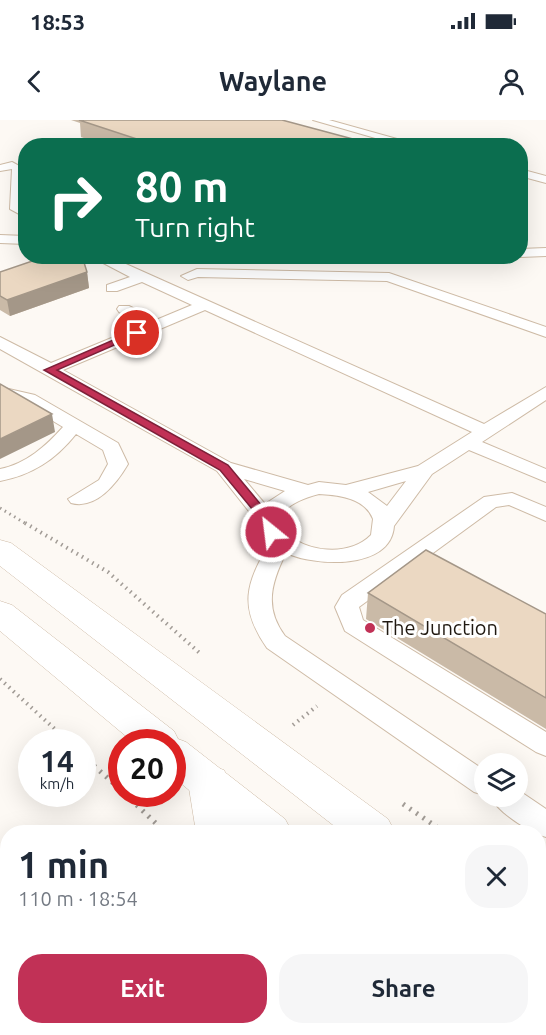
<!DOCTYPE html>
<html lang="en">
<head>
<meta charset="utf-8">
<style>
	:root { --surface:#fff; --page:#f6f6f7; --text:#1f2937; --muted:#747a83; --accent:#c13156 }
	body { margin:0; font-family:Ubuntu,sans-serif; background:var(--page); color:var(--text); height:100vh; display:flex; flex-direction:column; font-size:22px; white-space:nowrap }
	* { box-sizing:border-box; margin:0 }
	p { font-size:20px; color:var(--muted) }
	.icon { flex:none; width:33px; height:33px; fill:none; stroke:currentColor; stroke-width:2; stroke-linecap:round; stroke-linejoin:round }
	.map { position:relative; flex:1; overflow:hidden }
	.details { position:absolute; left:0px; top:705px; width:546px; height:210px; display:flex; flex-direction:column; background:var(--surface); border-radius:24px 24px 0 0; box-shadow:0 6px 24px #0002 }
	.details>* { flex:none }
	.hud { position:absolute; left:18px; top:18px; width:510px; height:126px; border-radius:24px; box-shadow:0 6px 24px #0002; background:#0b6e4f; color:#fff; overflow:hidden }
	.fabs { position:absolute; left:474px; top:633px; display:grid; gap:12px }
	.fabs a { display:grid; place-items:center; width:54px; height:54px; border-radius:50%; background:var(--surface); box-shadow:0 6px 24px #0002; font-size:30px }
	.speed { position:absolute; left:18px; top:609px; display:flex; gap:12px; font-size:30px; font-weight:700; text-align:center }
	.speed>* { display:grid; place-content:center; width:78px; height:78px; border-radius:50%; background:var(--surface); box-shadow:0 6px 24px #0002; line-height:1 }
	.speed small { font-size:15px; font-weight:400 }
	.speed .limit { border:9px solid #d22; background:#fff; color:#111 }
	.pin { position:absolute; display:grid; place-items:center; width:51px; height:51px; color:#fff; margin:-26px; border:3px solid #fff; border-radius:50%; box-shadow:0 2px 6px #0007 }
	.me { position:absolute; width:66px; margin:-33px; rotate:331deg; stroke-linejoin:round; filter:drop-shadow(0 0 4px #0008) }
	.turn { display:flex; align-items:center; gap:21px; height:126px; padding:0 18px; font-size:27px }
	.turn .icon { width:78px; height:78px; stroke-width:2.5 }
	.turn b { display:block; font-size:42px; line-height:51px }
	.round { display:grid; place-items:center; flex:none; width:63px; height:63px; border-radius:24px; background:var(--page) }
	.headline { display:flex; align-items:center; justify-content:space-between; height:102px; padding:0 18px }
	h1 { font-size:36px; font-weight:700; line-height:45px }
	.action { display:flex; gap:12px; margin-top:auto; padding:12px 18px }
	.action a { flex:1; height:69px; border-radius:24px; background:var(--accent); color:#fff; font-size:24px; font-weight:700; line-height:69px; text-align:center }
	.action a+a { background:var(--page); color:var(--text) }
	.status { display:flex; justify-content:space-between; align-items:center; height:42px; padding:0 30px; background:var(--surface); direction:ltr }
	.status svg { height:16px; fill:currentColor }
	header { display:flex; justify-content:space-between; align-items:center; height:78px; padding:0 18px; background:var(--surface); font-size:27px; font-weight:700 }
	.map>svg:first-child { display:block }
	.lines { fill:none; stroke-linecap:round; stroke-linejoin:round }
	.lane-casing { stroke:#cebba6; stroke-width:2 }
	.street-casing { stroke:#cebba6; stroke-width:1 }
	.highway-casing { stroke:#cebba6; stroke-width:1 }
	.path-far2 { stroke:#a29c96; stroke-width:3; stroke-dasharray:1.5 4; stroke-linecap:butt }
	.path-far1 { stroke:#a29c96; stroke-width:4; stroke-dasharray:1.5 4.5; stroke-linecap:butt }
	.path { stroke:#a29c96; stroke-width:5; stroke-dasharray:2 6; stroke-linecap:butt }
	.lane { fill:#fff; fill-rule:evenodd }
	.street { fill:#fff; fill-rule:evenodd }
	.highway { fill:#fff; fill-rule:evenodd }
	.wall { fill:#cabaa7 }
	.shaded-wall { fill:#a49788 }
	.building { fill:#ebd8c2; stroke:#a49788; stroke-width:1.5 }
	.route { fill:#c13156; stroke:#7d2038; stroke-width:1.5 }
	.poi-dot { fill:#c13156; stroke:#fff; stroke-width:2 }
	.labels { text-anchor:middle; stroke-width:6; stroke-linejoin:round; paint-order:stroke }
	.poi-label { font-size:20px; fill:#201911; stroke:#fff; text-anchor:start }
</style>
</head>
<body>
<div class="status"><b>18:53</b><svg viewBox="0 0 49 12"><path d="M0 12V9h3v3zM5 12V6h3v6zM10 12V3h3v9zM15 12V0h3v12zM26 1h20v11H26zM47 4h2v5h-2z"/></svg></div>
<header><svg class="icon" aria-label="back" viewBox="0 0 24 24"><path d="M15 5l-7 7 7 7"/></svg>Waylane<svg class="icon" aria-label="person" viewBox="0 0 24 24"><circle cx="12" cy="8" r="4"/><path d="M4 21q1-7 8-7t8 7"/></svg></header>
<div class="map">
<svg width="546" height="915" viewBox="0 0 546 915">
	<rect width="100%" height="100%" fill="#fdf9f4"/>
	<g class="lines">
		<g class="lane-casing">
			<path id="lane" d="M 313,0 L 329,0 L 422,26 L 403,26 Z
				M 12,42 L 23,48 L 22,87 L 26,89 L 26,93 L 21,95 L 10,89 L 12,49 L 0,51 L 0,45 Z
				M 520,49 L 546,56 L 546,63 L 520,56 Z
				M 0,115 L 26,116 L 26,124 L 0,123 Z
				M 546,128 L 546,136 L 520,137 L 518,136 L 520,136 L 520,129 Z
				M 90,136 L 108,136 L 484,304 L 546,267 L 546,280 L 482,322 L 546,349 L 546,362 L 469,330 L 432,354 L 394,406 C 391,451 314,446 286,433 C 271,463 264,488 285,516 L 484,650 L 484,675 L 474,672 L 267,528 C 238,486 246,464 270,422 L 259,404 L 217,351 L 0,229 L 0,217 L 51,243 L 143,205 L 119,192 L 117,189 L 119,186 L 129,186 L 156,200 L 192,185 L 142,162 L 117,171 L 107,171 L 107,165 L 130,157 ZM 205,190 L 472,312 L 418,346 L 346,365 L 319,362 L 308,365 L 231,343 L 63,250 ZM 244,359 L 285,371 L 265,384 ZM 406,361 L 387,386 L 368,372 ZM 319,374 C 339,375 365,378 373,399 L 371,415 C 329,457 226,398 319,374 Z
				M 197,149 L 389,153 L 546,207 L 546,217 L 387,161 L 198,157 L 188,160 L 181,156 Z
				M 0,267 L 35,275 L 118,323 L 128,344 C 117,363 96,390 71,383 L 68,379 L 99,360 L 108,344 L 103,330 L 76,314 C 55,340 32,355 0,361 L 0,349 C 26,344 46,326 63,307 L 23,283 L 0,277 Z
				M 512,373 L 546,387 L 546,401 L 509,385 L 496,387 L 359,487 L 363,500 L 546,612 L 546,636 L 536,632 L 345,511 L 335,487 L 342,475 L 484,377 Z
				M 518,670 L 546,689 L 546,717 C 530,712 499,694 490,676 L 518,676 Z"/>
		</g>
		<g class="street-casing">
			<path id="street" d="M 209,645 L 224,650 L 230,662 L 240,712 L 196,712 L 188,662 L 194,650 Z
				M 129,908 L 186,908 L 183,915 L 126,915 Z
				M 425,908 L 488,908 L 491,915 L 428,915 Z"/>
		</g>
		<g class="highway-casing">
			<path id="highway" d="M 0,420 L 11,423 L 388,699 L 395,712 L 342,712 L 0,446 Z
				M 0,481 L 12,485 L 174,611 L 178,619 L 186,622 L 285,699 L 292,712 L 240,712 L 172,656 L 172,622 L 133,622 L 0,511 Z
				M 538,812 L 546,815 L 546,864 L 538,861 Z
				M 538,902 L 544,915 L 486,915 L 483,908 L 538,908 Z"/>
		</g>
		<path class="path-far2" d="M 0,388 L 28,405"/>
		<path class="path-far1" d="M 25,403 L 108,452 L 202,535
			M 0,559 L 69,622
			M 293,605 L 317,586"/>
		<path class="path" d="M 82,635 L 122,671
			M 125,674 L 165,712
			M 403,684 L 444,712
			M 538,781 L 546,786
			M 394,908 L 402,915"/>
		<use href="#lane" class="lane"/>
		<use href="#street" class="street"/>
		<use href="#highway" class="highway"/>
	</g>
	<path class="wall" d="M 71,0 L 282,0 L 379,26 L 106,26 L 81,17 L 80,3 Z
		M 0,152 L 87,152 L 89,168 L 10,196 L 0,190 Z
		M 368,473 L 546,494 L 546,609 L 366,499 Z
		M 8,757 L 8,890 L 0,886 L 0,762 Z"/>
	<path class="shaded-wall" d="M 87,152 L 89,168 L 10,196 L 7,180 Z
		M 52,294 L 55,312 L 0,339 L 0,319 Z"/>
	<path class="building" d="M 79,0 L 282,0 L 379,26 L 158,26 Z
		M 407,23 L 418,26 L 399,26 Z
		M 47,136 L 82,136 L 87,152 L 7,180 L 0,176 L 0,152 Z
		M 0,264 L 52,294 L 0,319 Z
		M 426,430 L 546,494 L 546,578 L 368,473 Z
		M 5,756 L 8,757 L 8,874 L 0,870 L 0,762 Z"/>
	<path class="route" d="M 134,211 L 142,213 L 57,250 L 228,345 L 272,398 L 277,412 L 275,415 L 266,415 L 262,401 L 220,350 L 44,250 Z"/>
	<circle class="poi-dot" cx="370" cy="508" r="6"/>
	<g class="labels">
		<g class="poi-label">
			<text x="382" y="515">The Junction</text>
		</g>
	</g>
</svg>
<div class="fabs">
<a><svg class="icon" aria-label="layers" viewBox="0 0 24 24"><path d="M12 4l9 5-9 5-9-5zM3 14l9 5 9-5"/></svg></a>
</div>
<div class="speed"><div>14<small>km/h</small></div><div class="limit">20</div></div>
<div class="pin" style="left:137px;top:213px;background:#d93025"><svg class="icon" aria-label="arrive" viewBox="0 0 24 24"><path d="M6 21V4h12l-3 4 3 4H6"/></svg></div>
<svg class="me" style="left:271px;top:412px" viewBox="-20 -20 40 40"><circle r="17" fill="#c13156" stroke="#fff" stroke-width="3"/><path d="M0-11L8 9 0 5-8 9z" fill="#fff"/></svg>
<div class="hud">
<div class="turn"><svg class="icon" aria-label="right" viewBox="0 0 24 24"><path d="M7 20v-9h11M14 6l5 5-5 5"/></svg><div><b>80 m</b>Turn right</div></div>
</div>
<section class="details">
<div class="headline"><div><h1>1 min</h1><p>110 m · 18:54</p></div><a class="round"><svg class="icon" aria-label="close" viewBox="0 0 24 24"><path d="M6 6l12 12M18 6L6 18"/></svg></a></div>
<div class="action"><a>Exit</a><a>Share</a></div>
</section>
</div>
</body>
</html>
